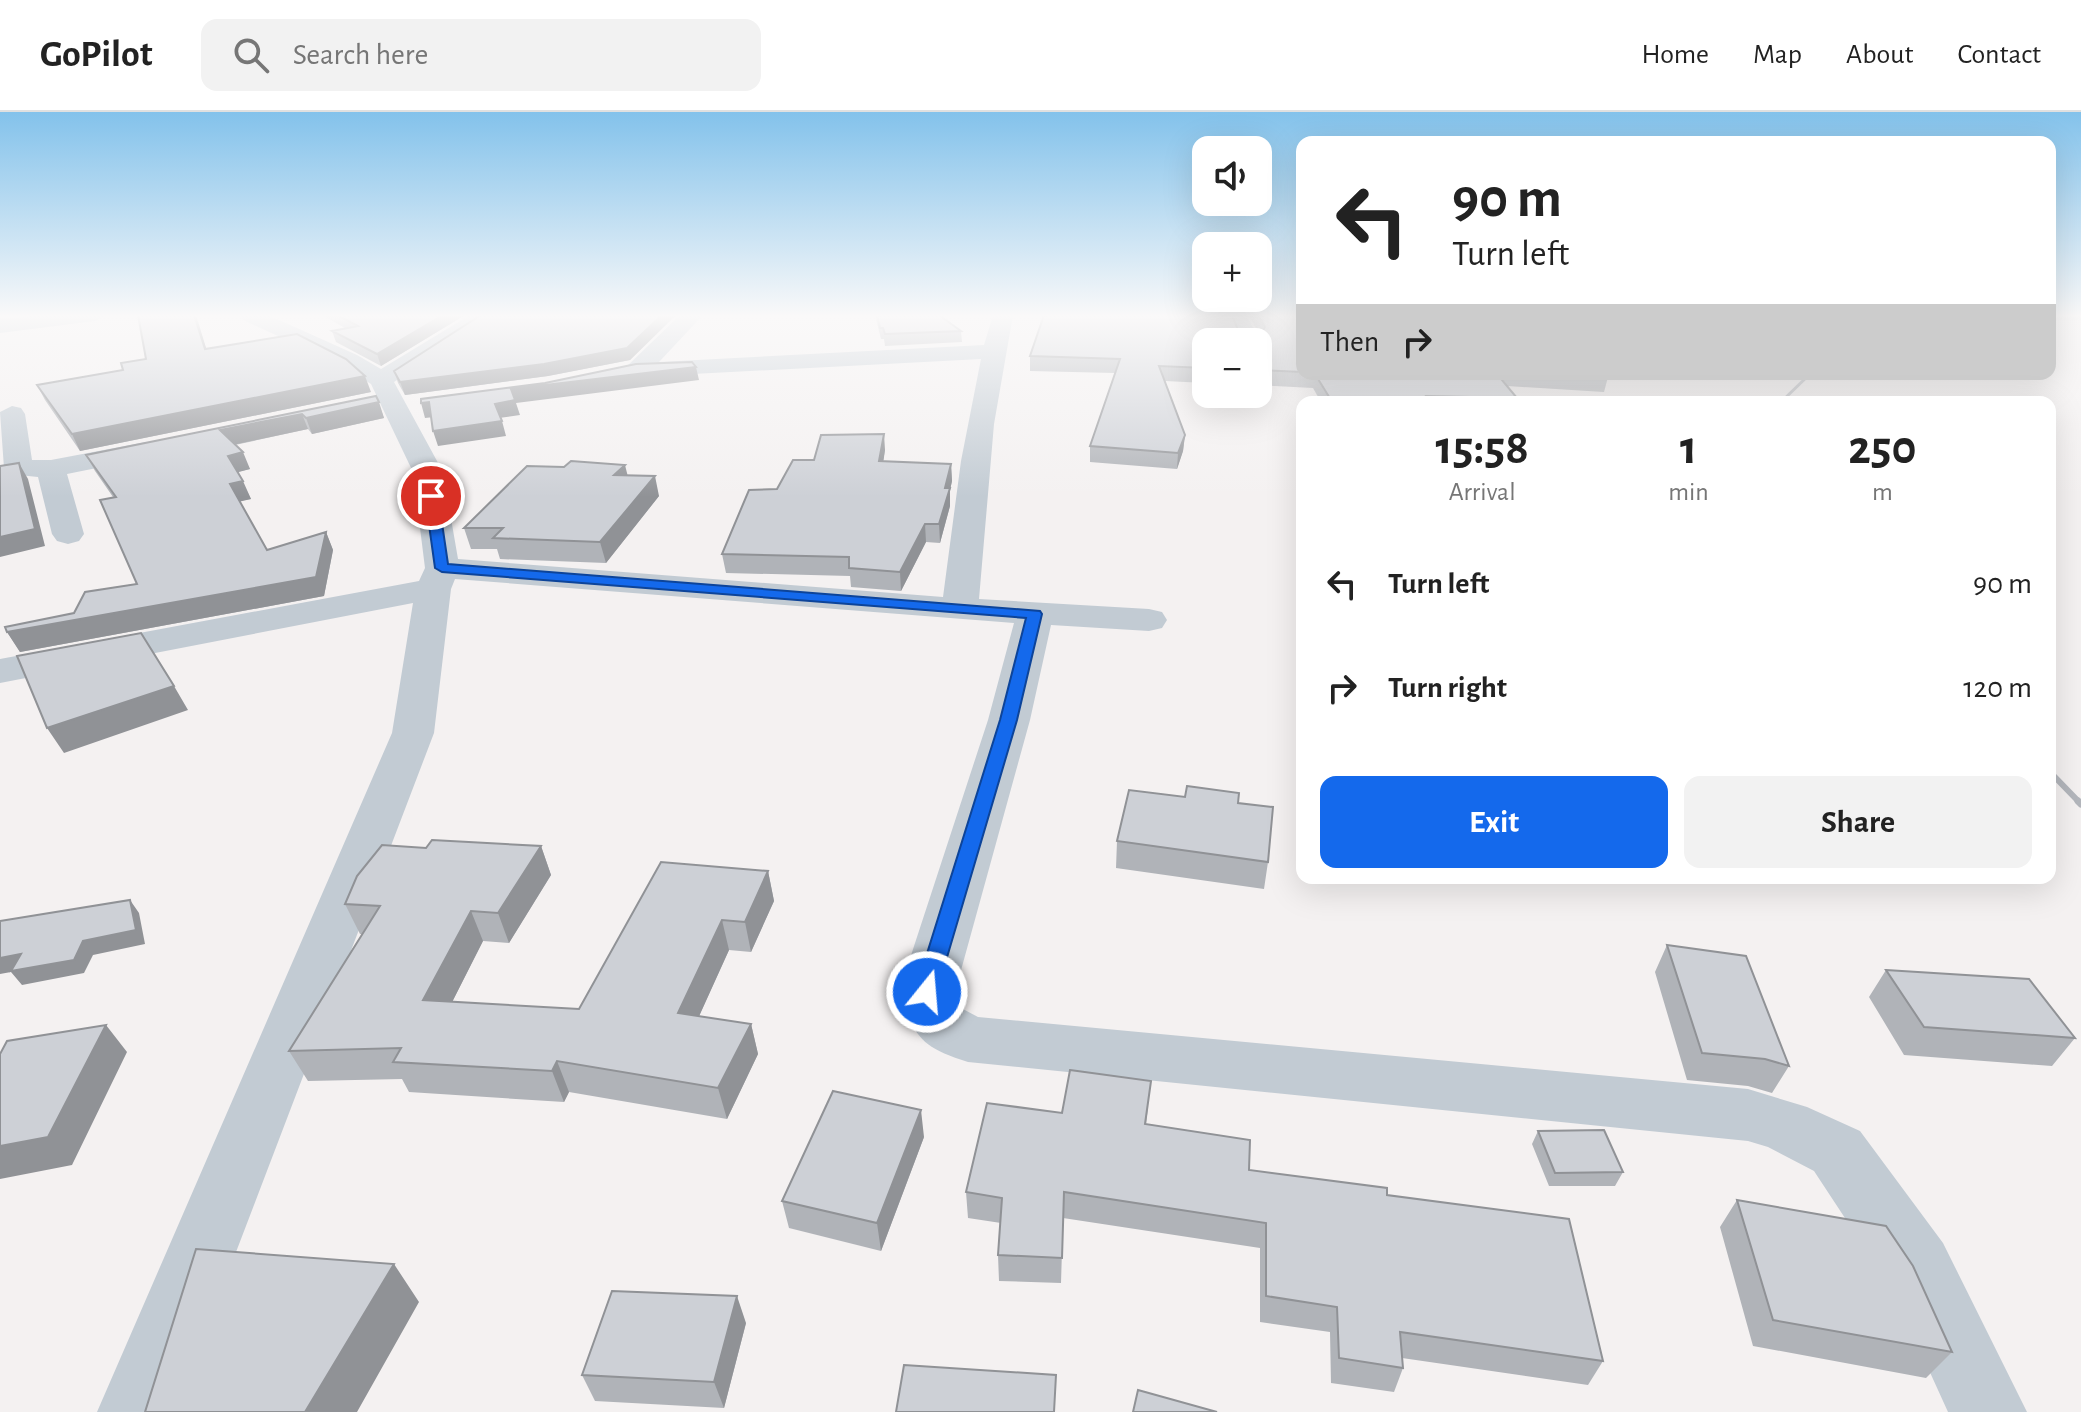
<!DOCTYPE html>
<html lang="en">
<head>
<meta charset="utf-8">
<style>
	:root { --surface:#fff; --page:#f2f2f2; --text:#222; --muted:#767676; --line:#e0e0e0; --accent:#1469ec }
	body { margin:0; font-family:"Alegreya Sans",sans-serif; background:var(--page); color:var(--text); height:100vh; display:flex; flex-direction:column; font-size:30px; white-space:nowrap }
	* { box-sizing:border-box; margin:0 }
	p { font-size:26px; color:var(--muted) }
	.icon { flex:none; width:44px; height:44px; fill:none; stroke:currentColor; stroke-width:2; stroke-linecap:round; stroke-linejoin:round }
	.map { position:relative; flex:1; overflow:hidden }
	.drawer { position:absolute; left:1296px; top:284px; width:760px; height:488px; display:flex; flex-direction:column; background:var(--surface); border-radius:16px; box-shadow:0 8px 32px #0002 }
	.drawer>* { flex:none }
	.banner { position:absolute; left:1296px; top:24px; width:760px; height:244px; border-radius:16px; box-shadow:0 8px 32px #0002; background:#fff; color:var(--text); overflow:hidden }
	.fabs { position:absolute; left:1192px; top:24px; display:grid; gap:16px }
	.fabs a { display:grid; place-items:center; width:80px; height:80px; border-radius:16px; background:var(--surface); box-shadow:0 8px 32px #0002; font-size:40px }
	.pin { position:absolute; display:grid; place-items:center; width:68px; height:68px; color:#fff; margin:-34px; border:4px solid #fff; border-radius:50%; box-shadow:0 2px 8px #0007 }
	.me { position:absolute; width:88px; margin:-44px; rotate:17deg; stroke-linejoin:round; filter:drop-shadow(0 0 6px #0008) }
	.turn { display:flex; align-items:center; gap:28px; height:168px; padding:0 24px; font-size:36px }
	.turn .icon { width:104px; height:104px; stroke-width:2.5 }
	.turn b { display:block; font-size:56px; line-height:68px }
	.then { display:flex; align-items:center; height:76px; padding:0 24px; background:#0003; gap:16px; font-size:30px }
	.eta { display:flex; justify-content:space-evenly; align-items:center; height:136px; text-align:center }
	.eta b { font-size:48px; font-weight:700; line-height:56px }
	.primary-button { display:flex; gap:16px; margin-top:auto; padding:16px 24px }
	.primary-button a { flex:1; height:92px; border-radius:16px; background:var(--accent); color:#fff; font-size:32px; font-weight:700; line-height:92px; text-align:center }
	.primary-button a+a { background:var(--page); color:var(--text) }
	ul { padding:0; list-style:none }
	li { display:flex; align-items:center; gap:24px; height:104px; padding:0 24px }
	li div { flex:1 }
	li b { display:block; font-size:30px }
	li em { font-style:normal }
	header { display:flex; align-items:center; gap:48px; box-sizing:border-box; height:112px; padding:0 40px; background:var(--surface); border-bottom:2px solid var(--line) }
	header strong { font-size:38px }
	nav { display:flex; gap:44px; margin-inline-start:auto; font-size:28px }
	.search { width:560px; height:72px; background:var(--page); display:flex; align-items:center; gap:20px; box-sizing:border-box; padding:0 28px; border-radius:16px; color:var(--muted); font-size:30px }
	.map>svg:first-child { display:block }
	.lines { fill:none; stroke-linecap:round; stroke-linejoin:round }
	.minor { fill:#c2cbd3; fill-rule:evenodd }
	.rail-far2 { stroke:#b3b6bc; stroke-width:3 }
	.rail-far1 { stroke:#b3b6bc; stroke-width:6 }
	.rail { stroke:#b3b6bc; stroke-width:7 }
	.wall { fill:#b0b3b8 }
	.shaded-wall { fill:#909296 }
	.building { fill:#cdd0d6; stroke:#909296; stroke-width:2 }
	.route { fill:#1469ec; stroke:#0d4499; stroke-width:2 }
</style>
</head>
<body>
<header>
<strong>GoPilot</strong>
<div class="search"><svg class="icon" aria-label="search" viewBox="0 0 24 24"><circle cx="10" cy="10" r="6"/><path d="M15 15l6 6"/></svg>Search here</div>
<nav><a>Home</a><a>Map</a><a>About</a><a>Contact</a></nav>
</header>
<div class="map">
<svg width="2081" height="1300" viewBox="0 0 2081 1300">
	<rect width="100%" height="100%" fill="#f4f1f1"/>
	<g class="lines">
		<path class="minor" d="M 41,203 L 106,203 L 95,209 L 0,221 L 0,207 Z
			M 240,203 L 268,203 L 357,243 L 381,257 L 470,203 L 495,203 L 394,270 L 443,360 L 458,447 L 943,485 L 961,349 L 981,247 L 635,265 L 627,263 L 623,258 L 680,203 L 703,203 L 659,250 L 984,233 L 993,203 L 1013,203 L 994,312 L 979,487 L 1149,497 L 1162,500 L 1167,508 L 1162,516 L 1149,519 L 1051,513 L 1030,608 L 955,880 L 961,896 L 978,905 L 1748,977 L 1807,995 L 1860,1019 L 1943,1131 L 2027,1300 L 1948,1300 L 1893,1179 L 1814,1059 L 1768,1035 L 1748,1029 L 968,950 C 921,935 915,926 899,880 L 988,608 L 1014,511 L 455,467 L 451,477 L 434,621 L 175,1300 L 97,1300 L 392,621 L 413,491 L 0,571 L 0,547 L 419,469 L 425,456 L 413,360 L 371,272 L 341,253 L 243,208 Z
			M 1226,203 L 1246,203 L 1261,230 L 1258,235 L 1258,230 L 1239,230 Z
			M 12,294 L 21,296 L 25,302 L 32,348 L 51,348 L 146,330 L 156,332 L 160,338 L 156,344 L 67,362 L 84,422 L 79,429 L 68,432 L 57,429 L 52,422 L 38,365 L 9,362 L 4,356 L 0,300 Z"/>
		<path class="rail-far2" d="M 2050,206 L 2081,206
			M 1781,290 L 1810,262"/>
		<path class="rail-far1" d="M 2050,660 L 2080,691"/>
		<path class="rail" d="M 2078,689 L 2081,692"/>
	</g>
	<path class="wall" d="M 322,203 L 465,203 L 381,254 L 336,230 L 332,219 L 345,216 Z
		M 481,203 L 676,203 L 630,248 L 548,264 L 405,283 L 398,271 L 394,259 Z
		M 875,203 L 939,203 L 961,219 L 962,230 L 885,234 L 884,227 L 881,227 Z
		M 1249,203 L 1302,203 L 1302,262 L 1602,262 L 1608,265 L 1604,280 L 1507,274 L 1517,286 L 1516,290 L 1321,290 L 1313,276 L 1258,273 L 1258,230 L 1206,230 L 1206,271 L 1165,269 L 1185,323 L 1183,339 L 1177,357 L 1090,350 L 1090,334 L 1115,261 L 1030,259 L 1030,244 L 1238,218 L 1260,224 Z
		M 207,237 L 371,280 L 80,339 L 45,288 L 37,273 L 123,258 Z
		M 376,284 L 384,306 L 312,322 L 308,317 L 235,333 L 250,357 L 237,360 L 251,387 L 239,389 L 267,438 L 326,420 L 333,438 L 324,484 L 20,540 L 7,520 L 74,501 L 137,472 L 113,385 L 95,359 L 86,343 Z
		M 885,338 L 883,349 L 951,352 L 952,369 L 950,378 L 950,394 L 940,431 L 926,430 L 901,479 L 851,475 L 850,464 L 726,461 L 722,442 L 777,377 L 814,348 Z
		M 628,363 L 659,384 L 606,451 L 500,447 L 497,437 L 471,437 L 464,416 Z
		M 1185,685 L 1238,691 L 1268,750 L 1264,777 L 1116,756 L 1117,729 Z
		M 541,734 L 551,763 L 509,831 L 483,829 L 452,890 L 579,897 L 768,759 L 774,789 L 751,840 L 729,838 L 699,904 L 751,912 L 758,942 L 727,1007 L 569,980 L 564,990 L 409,980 L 402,967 L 308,969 L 289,939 L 362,822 L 360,822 L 345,792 L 426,736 Z
		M 1667,833 L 1789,954 L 1772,981 L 1748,974 L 1687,968 L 1655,860 Z
		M 1886,858 L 2075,926 L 2052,954 L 1904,943 L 1869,885 Z
		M 1148,995 L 1146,1012 L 1249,1058 L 1387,1083 L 1603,1249 L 1588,1273 L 1402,1246 L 1403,1256 L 1394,1280 L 1331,1271 L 1330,1220 L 1260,1210 L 1260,1136 L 1063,1106 L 1061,1171 L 999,1169 L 998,1143 L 1001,1111 L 968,1106 L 966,1080 L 1062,1001 Z
		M 1538,1019 L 1623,1060 L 1615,1074 L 1549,1074 L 1532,1032 Z
		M 924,1025 L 881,1139 L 789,1116 L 782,1089 Z
		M 1737,1088 L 1952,1240 L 1926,1266 L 1753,1234 L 1720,1115 Z
		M 746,1211 L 724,1296 L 595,1289 L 582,1263 Z"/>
	<path class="shaded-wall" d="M 194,203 L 196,203 L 211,252 L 205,237 Z
		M 443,203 L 465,203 L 381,254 L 377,242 Z
		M 662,203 L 676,203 L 630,248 L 548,264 L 405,283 L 400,270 Z
		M 696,255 L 699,268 L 516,291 L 520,303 L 499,306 L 495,292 L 511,277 Z
		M 365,264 L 371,280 L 80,339 L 72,322 Z
		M 379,290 L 384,306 L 312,322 L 306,306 Z
		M 429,290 L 434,305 L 425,306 L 421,291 Z
		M 302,302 L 308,317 L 228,334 L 220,318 Z
		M 502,309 L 506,324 L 438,334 L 433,319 Z
		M 884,322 L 885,338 L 881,366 L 879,349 Z
		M 1185,323 L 1183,339 L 1177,357 L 1178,341 Z
		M 243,340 L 250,357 L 235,361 L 228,344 Z
		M 19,351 L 28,367 L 45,434 L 0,445 L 0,425 Z
		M 951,352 L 952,369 L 950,378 L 950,394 L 940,431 L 939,412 L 945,376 Z
		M 625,353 L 630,373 L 614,363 Z
		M 655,364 L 659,384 L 606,451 L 600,430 Z
		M 243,369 L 251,387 L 238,390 L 230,372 Z
		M 925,412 L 926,430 L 901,479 L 900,460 Z
		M 326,420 L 333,438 L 324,484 L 20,540 L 7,520 L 316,465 Z
		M 174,574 L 188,598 L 64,641 L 47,616 Z
		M 541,734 L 551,763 L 509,831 L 498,801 Z
		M 768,759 L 774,789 L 751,840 L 745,810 Z
		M 130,788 L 139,801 L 145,832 L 93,843 L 84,861 L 22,873 L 11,860 L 0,862 L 0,846 L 83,829 Z
		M 471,799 L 483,829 L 438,918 L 423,888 Z
		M 722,808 L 729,838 L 687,931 L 678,901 Z
		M 751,912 L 758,942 L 727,1007 L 718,976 Z
		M 106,913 L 127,940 L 72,1053 L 0,1067 L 0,1034 Z
		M 557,949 L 569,980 L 564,990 L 552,959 Z
		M 921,998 L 924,1025 L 881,1139 L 877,1111 Z
		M 394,1152 L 419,1190 L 357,1300 L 305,1300 Z
		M 737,1184 L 746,1211 L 724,1296 L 714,1270 Z"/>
	<path class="building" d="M 138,203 L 194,203 L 205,237 L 297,222 L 346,247 L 365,264 L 72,322 L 37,273 L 123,258 L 121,251 L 146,247 Z
		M 337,203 L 443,203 L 377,242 L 332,219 L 358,214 Z
		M 481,203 L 662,203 L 627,236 L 544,252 L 400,270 L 394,259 Z
		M 877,203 L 939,203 L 961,219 L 885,222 L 883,216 L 880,216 Z
		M 1044,203 L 1232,203 L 1238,218 L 1257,219 L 1260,224 L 1265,215 L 1258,203 L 1302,203 L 1302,260 L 1258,258 L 1258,230 L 1206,230 L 1206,256 L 1159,254 L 1185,323 L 1178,341 L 1090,334 L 1120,247 L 1030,244 Z
		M 692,250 L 696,255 L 511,277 L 515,288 L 495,292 L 502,309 L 433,319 L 429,290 L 421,291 L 421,287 L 545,271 L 636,252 Z
		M 1315,262 L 1497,262 L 1517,286 L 1426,284 L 1428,290 L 1331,290 L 1331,288 Z
		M 1557,262 L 1602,262 L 1608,265 Z
		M 376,284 L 379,290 L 306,306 L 302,302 L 220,318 L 243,340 L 228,344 L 243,369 L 230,372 L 267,438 L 326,420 L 316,465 L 7,520 L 5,515 L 74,501 L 85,480 L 137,472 L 100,388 L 116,385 L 86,343 Z
		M 884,322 L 879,349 L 951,352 L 945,376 L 950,376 L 939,412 L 925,412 L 900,460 L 849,456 L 849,445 L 722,442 L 749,378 L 777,377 L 793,348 L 814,348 L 821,323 Z
		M 571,349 L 625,353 L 614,363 L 655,364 L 600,430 L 493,426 L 503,416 L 464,416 L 527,354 L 564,355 Z
		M 19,351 L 35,417 L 0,425 L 0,354 Z
		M 141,521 L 174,574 L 47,616 L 17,544 Z
		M 1187,674 L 1239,681 L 1238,691 L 1273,695 L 1268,750 L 1117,729 L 1129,678 L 1185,685 Z
		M 432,728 L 541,734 L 498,801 L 471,799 L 423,888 L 579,897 L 661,750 L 768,759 L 745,810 L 722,808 L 678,901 L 751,912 L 718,976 L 557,949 L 552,959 L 393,950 L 401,936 L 289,939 L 380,794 L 345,792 L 357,764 L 382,733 L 426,736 Z
		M 130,788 L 136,818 L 83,829 L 74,848 L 11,859 L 21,842 L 0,846 L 0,809 Z
		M 1667,833 L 1746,844 L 1789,954 L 1765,947 L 1702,941 Z
		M 1886,858 L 2029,867 L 2075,926 L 1924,915 Z
		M 106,913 L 48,1025 L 0,1034 L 0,942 L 7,929 Z
		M 1070,958 L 1151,969 L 1145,1012 L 1250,1028 L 1249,1058 L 1387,1076 L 1387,1083 L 1569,1107 L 1603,1249 L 1400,1220 L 1403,1256 L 1339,1246 L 1337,1195 L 1266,1184 L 1266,1111 L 1064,1080 L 1062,1146 L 998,1143 L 1002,1086 L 966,1080 L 987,991 L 1062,1001 Z
		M 833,979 L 921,998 L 877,1111 L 782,1089 Z
		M 1604,1018 L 1623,1060 L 1555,1061 L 1538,1019 Z
		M 1737,1088 L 1886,1114 L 1913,1154 L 1952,1240 L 1773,1208 Z
		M 196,1137 L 394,1152 L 305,1300 L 145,1300 Z
		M 612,1179 L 737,1184 L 714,1270 L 582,1263 Z
		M 904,1253 L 1056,1263 L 1054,1300 L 896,1300 Z
		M 1138,1278 L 1217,1300 L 1133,1300 Z"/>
	<linearGradient id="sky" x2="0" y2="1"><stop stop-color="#83c2eb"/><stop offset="0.53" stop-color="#faf9f9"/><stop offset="1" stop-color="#faf9f9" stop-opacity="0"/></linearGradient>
	<rect width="2081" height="385" fill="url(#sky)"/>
	<path class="route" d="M 431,380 L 438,384 L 448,452 L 1040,499 L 1042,502 L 1017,608 L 935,886 L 927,888 L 918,886 L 915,880 L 1000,608 L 1026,506 L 442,460 L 435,456 L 425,384 Z"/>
</svg>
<div class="fabs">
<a><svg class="icon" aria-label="sound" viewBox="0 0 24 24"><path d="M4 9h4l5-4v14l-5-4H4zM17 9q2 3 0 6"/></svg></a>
<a>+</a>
<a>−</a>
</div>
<div class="pin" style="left:431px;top:384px;background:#d93025"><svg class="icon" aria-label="arrive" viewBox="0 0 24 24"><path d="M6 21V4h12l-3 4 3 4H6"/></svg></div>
<svg class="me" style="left:927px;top:880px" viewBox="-20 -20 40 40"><circle r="17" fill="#1469ec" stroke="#fff" stroke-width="3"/><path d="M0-11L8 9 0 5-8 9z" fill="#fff"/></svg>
<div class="banner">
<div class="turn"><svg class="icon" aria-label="left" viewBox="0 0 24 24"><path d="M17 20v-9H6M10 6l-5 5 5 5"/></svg><div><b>90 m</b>Turn left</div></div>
<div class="then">Then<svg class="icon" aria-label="right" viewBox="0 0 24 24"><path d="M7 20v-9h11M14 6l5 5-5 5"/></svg></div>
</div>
<section class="drawer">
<div class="eta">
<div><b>15:58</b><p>Arrival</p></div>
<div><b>1</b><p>min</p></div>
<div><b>250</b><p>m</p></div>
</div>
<ul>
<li><svg class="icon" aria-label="left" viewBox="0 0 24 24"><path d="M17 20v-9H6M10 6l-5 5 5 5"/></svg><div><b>Turn left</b></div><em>90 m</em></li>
<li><svg class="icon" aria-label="right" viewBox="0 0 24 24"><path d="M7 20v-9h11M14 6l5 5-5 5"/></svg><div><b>Turn right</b></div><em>120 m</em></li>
</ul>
<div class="primary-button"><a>Exit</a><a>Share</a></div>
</section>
</div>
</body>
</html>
